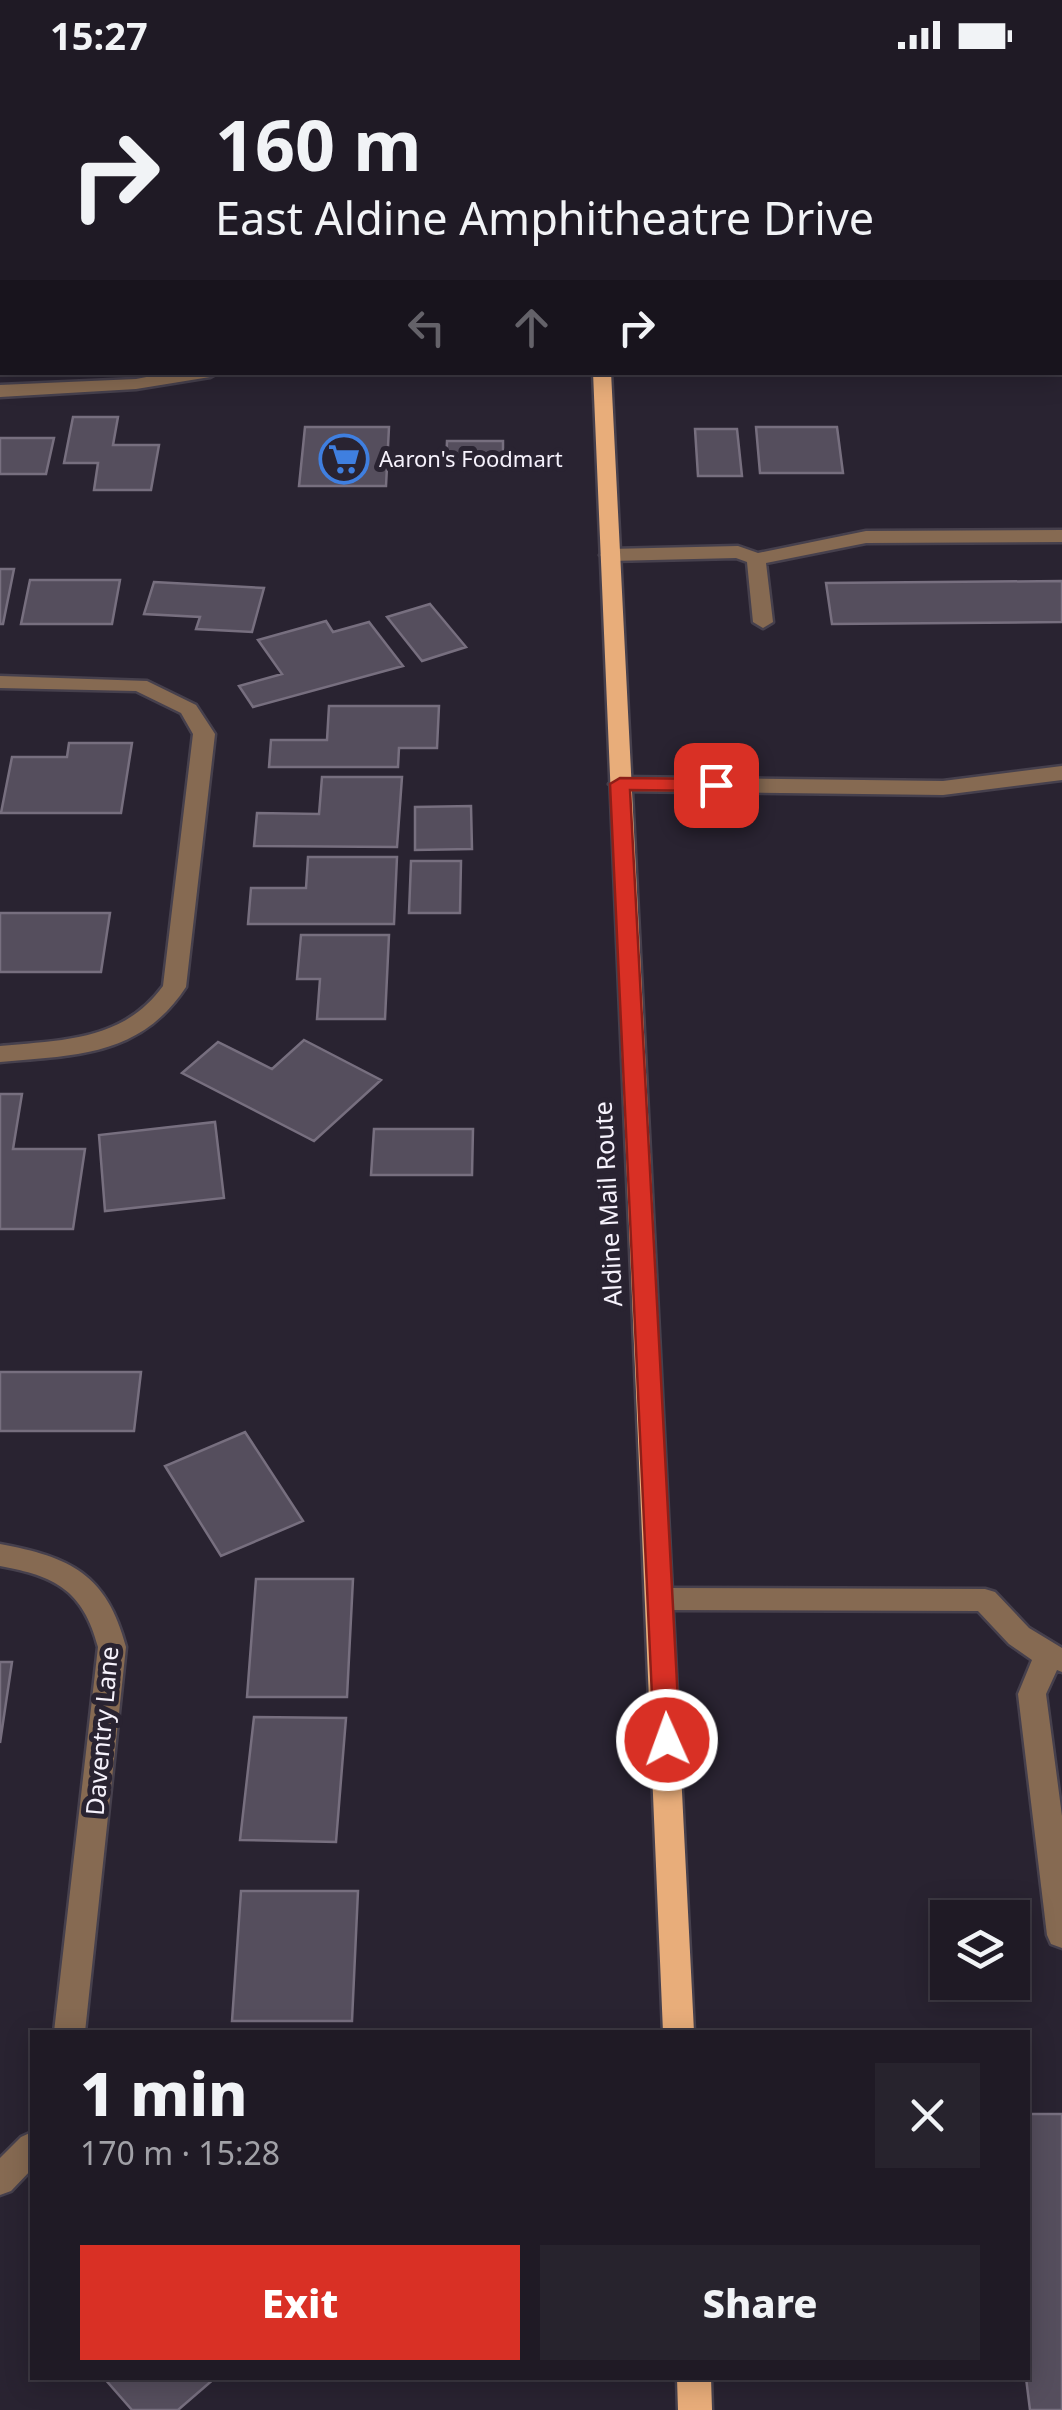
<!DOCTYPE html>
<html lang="en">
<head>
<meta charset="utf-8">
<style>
	:root { --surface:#1f1a25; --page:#27232d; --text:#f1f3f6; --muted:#a1a1a7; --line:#3c3842; --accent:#d93025 }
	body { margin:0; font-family:"Noto Sans",sans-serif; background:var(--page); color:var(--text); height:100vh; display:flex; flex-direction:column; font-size:38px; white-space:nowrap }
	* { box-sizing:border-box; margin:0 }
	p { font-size:32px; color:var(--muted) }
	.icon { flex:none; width:55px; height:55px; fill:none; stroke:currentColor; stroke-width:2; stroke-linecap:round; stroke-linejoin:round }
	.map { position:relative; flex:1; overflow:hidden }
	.sheet { position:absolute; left:30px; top:1960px; width:1000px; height:350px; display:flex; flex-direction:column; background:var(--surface); border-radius:0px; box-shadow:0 5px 25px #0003,0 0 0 2px var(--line) }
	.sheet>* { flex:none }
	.top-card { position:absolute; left:0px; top:0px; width:1062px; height:305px; box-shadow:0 5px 25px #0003,0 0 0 2px var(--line); background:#1f1a25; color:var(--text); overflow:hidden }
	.controls { position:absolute; left:930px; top:1830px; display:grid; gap:20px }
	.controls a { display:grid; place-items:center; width:100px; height:100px; border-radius:0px; background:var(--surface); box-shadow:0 5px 25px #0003,0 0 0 2px var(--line); font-size:50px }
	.pin { position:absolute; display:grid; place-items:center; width:85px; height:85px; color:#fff; margin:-42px; border-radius:20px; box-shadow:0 5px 15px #0006 }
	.me { position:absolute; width:110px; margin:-55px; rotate:358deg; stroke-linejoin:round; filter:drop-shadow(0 0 8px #0008) }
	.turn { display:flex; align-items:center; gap:35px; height:210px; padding:0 50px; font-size:45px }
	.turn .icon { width:130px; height:130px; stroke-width:2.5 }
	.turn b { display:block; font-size:70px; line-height:85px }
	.lanes { display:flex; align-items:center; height:95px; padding:0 50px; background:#0003; justify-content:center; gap:50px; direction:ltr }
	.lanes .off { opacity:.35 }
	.round { display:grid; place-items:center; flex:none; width:105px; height:105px; border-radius:0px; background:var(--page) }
	.head { display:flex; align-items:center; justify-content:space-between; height:170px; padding:0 50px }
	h1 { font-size:60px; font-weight:800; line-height:75px }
	.cta { display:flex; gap:20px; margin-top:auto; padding:20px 50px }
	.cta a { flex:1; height:115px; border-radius:0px; background:var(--accent); color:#fff; font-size:40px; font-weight:800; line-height:115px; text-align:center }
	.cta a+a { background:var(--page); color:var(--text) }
	.status { display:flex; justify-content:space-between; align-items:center; height:70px; padding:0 50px; background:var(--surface); direction:ltr }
	.status svg { height:28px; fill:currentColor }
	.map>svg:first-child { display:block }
	.building { fill:#554e5d; stroke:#776f7f; stroke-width:2.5 }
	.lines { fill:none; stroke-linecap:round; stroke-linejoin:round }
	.minor-casing { stroke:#46404d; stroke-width:5 }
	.major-casing { stroke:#46404d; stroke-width:5 }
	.minor { fill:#866a52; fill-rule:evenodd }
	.major { fill:#e8ad7a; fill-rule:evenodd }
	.route { fill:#d93025; stroke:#8d1f18; stroke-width:2.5 }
	.labels { text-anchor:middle; stroke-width:10; stroke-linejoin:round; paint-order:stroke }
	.far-poi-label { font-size:22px; fill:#f6f2fc; stroke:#292331; text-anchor:start }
	.street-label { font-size:25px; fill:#f6f2fc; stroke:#292331 }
</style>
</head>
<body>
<div class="status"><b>15:27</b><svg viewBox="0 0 49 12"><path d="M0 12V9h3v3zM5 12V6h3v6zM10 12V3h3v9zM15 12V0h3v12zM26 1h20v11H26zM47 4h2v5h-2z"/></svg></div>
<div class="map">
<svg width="1062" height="2340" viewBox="0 0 1062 2340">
	<rect width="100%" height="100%" fill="#292331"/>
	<path class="building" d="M 73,347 L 118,347 L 113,375 L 159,375 L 151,420 L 94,420 L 98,393 L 64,393 Z
		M 305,357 L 389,357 L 386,416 L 299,416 Z
		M 756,357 L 837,357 L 843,403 L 760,403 Z
		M 695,359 L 737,359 L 742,406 L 698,406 Z
		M 0,368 L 54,368 L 46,404 L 0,404 Z
		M 447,371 L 503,371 L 503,395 L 446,395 Z
		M 0,499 L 14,499 L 3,554 L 0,554 Z
		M 30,510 L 120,510 L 112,554 L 21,554 Z
		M 1062,511 L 1062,552 L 832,554 L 826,513 Z
		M 154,512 L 264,518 L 252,562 L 196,559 L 200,547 L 144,544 Z
		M 430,534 L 466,577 L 422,591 L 387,547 Z
		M 326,551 L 333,562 L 369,552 L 403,596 L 253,637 L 239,616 L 282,604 L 258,570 Z
		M 329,636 L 439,636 L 437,678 L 399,678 L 398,697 L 269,697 L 271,670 L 327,670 Z
		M 69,673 L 132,673 L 121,743 L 1,743 L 12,687 L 67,687 Z
		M 322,707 L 402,707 L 397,777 L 254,776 L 257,743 L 319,744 Z
		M 471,736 L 472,779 L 415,780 L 415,737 Z
		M 308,787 L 397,787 L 394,854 L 248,854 L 251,818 L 306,818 Z
		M 411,791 L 461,791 L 460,843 L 409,843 Z
		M 0,843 L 110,843 L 101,902 L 0,902 Z
		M 301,865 L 389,865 L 385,949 L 317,949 L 320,909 L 297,909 Z
		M 304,970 L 381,1010 L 314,1071 L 182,1003 L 218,972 L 272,999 Z
		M 0,1024 L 22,1024 L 13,1079 L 85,1079 L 73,1159 L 0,1159 Z
		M 215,1052 L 224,1128 L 105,1141 L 99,1065 Z
		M 374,1059 L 473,1059 L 472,1105 L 371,1105 Z
		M 0,1302 L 141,1302 L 134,1361 L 0,1361 Z
		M 245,1362 L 303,1451 L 221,1486 L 165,1396 Z
		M 256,1509 L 353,1509 L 347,1627 L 247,1627 Z
		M 0,1592 L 12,1592 L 0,1673 Z
		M 254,1647 L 346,1648 L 336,1772 L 240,1770 Z
		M 241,1821 L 358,1821 L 352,1951 L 232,1951 Z
		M 1028,2044 L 1062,2044 L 1062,2340 L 1030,2340 L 1026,2308 Z
		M 104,2308 L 215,2308 L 178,2340 L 132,2340 Z"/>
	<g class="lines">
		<g class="minor-casing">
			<path id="minor" d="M 10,0 L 26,0 L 26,2 L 10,2 Z
				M 2,65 L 2,85 L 0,86 L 0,66 Z
				M 1060,269 L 1062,269 L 1062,279 L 1060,279 Z
				M 173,302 L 219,302 L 210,307 L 136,319 L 0,327 L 0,315 L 136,309 Z
				M 1062,460 L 1062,472 L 866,473 L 766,493 L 773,552 L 763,558 L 753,552 L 747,492 L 736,488 L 610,491 L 600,485 L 610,479 L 738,476 L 758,483 L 866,461 Z
				M 0,606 L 147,611 L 196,635 L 215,664 L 186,917 C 140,987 75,985 0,992 L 0,976 C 63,970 123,971 163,916 L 193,664 L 181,643 L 136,621 L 0,618 Z
				M 1062,696 L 1062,710 L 943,725 L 620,721 L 609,714 L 620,707 L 943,711 Z
				M 0,1474 C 70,1487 107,1504 126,1577 L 85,1962 L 54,1962 L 98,1577 C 83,1520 55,1506 0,1496 Z
				M 661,1518 L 985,1519 L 995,1522 L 1029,1558 L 1062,1578 L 1062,1602 L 1057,1600 L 1046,1624 L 1062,1746 L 1062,1878 L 1051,1874 L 1047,1865 L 1018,1624 L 1032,1590 L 1009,1574 L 978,1541 L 661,1540 L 651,1537 L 647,1529 L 651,1521 Z
				M 32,2062 L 32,2099 L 11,2121 L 0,2125 L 0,2088 L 21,2067 Z"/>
		</g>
		<g class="major-casing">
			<path id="major" d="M 578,0 L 594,0 L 594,2 L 578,2 Z
				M 593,302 L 611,302 L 694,1962 L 663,1962 Z
				M 677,2308 L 711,2308 L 712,2340 L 678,2340 Z"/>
		</g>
		<use href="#minor" class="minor"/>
		<use href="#major" class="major"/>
	</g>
	<path class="route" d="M 620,708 L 716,709 L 726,715 L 716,721 L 630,720 L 680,1670 L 676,1678 L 667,1681 L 658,1678 L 654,1670 L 610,714 Z"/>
	<defs>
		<g id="supermarket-ring" transform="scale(2.5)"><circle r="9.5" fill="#292331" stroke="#3f7fe0" stroke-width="1.5"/><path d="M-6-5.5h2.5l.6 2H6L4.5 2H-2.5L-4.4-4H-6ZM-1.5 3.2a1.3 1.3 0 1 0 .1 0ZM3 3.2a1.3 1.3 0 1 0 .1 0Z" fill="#3f7fe0"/></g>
	</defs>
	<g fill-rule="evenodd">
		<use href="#supermarket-ring" x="344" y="389"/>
	</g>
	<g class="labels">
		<g class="far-poi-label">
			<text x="379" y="397">Aaron's Foodmart</text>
		</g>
		<g class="street-label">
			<text transform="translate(608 1134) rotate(-93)" y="9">Aldine Mail Route</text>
			<text transform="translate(102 1661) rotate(-85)" y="9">Daventry Lane</text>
		</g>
	</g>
</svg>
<div class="controls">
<a><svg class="icon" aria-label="layers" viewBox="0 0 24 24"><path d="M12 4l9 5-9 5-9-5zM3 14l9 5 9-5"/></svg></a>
</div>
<div class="pin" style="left:716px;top:715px;background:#d93025"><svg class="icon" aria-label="arrive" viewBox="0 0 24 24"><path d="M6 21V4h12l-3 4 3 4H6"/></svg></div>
<svg class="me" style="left:667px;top:1670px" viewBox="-20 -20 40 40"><circle r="17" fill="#d93025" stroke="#fff" stroke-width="3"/><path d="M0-11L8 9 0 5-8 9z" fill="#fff"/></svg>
<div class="top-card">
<div class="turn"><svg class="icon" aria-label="right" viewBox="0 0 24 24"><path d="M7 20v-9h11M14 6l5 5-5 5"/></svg><div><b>160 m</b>East Aldine Amphitheatre Drive</div></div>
<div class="lanes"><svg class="icon off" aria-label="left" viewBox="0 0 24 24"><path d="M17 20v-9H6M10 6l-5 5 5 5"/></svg><svg class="icon off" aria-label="ahead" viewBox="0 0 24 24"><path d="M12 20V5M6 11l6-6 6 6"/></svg><svg class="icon" aria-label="right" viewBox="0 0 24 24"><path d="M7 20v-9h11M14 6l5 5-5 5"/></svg></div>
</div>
<section class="sheet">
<div class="head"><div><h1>1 min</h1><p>170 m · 15:28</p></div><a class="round"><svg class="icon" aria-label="close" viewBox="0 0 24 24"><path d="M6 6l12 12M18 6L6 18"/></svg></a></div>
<div class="cta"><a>Exit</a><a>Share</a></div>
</section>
</div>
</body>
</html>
